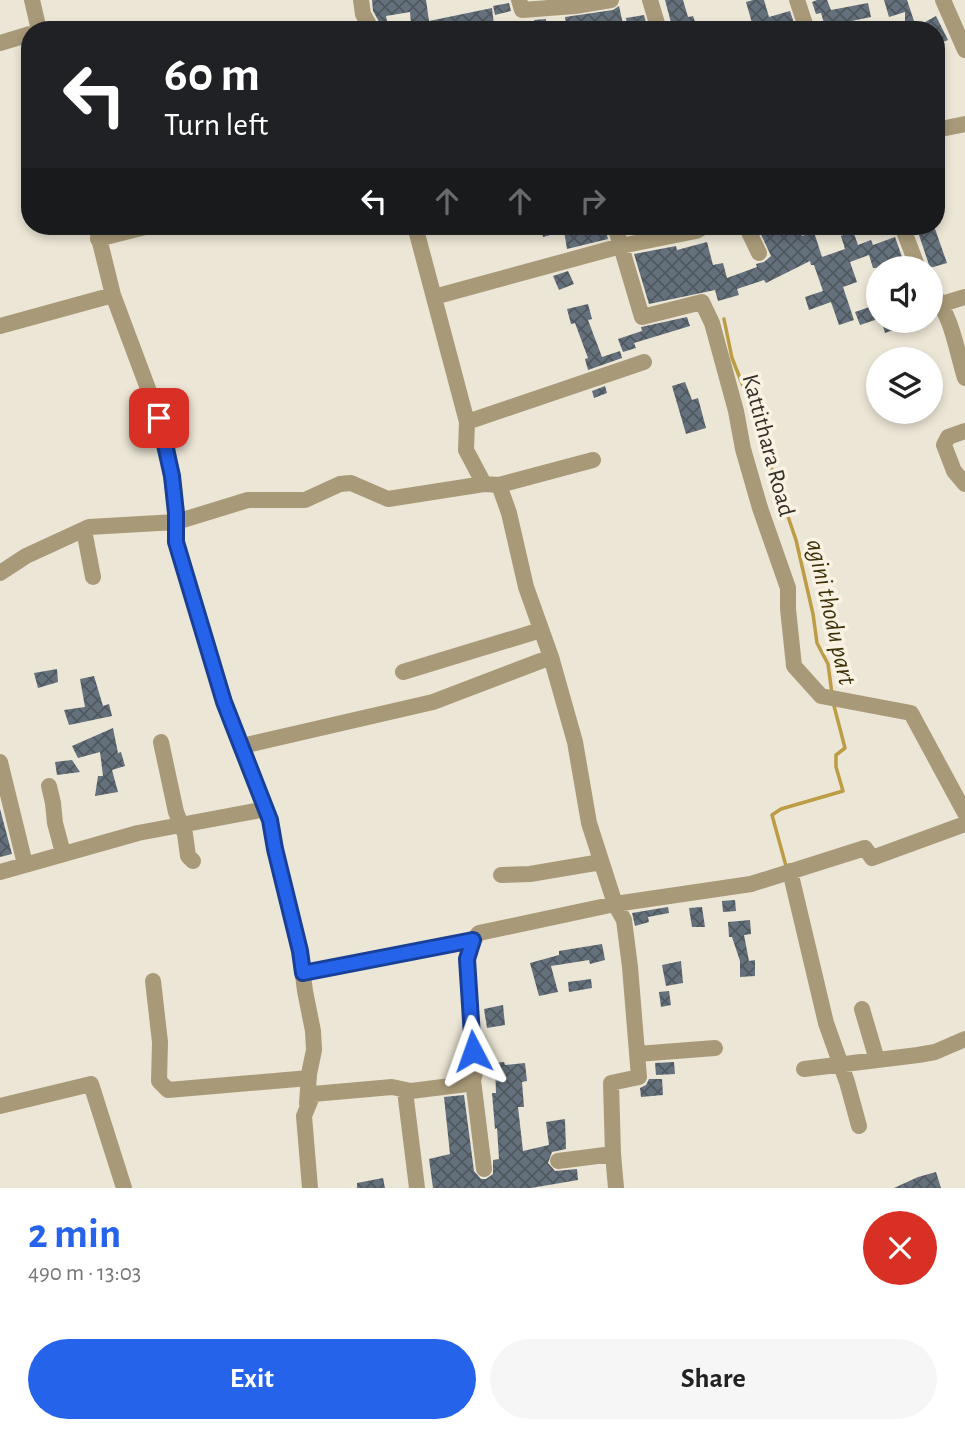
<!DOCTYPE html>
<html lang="en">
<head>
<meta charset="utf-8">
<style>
	:root { --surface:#fff; --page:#f6f6f6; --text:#222; --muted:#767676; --accent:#2563eb }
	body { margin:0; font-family:"Alegreya Sans",sans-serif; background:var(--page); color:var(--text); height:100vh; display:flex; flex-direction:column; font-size:26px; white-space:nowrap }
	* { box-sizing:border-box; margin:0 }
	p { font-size:23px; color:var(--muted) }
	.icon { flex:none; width:38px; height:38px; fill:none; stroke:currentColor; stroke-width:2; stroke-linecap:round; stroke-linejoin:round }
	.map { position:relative; height:1188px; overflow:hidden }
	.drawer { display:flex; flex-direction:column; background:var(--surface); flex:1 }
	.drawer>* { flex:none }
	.hud { position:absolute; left:21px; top:21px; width:924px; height:214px; border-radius:28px; box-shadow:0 4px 10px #0003; background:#202124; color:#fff; overflow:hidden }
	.fabs { position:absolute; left:866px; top:256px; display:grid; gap:14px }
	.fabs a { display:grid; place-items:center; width:77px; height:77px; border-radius:50%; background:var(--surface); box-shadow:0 4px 10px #0003; font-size:35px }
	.pin { position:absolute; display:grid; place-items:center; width:60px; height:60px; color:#fff; margin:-30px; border-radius:14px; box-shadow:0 4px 10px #0006 }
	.me { position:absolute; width:77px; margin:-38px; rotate:356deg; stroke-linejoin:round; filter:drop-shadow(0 0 5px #0008) }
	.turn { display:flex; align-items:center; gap:24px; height:147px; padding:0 28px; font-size:32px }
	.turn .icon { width:91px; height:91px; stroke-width:2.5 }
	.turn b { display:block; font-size:49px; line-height:60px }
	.lanes { display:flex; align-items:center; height:66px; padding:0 28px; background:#0003; justify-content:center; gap:35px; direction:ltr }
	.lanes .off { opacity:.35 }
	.round { display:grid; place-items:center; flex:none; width:74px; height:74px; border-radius:37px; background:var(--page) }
	.summary { display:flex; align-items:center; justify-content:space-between; height:119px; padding:0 28px }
	h1 { font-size:42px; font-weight:600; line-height:52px; color:var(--accent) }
	.action { display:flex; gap:14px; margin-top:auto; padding:14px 28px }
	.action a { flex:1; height:80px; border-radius:42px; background:var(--accent); color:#fff; font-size:28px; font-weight:600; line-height:80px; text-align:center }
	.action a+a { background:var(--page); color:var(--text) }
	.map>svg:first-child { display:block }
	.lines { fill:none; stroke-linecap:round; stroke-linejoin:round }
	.stream { stroke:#bc9c44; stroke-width:3.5 }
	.building { fill:url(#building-cross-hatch) }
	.minor { stroke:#a89a78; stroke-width:16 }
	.route-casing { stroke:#184099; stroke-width:18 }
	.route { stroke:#2563eb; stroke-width:12 }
	.labels { text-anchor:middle; stroke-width:7; stroke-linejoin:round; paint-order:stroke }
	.street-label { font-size:24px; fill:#323029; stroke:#faf3e3 }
	.water-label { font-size:26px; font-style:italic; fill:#3e3009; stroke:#faf3e3 }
</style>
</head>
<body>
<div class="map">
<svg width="965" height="1188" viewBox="0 0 965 1188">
	<defs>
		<pattern id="building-cross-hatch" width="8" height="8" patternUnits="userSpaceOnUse" patternTransform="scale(1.75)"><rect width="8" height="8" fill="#64707b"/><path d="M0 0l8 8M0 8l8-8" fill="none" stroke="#4f585f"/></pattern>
	</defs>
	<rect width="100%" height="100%" fill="#ece6d6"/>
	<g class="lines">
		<path class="stream" d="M 724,319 L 732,358 L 745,391 L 796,540 L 813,614 L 817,643 L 828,664 L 832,694
			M 786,866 L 772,815 L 781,809 L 843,791 L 836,767 L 836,755 L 845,748 L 833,702"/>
	</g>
	<path class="building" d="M 372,0 L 426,0 L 429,21 L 492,8 L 494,25 L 477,30 L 408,30 L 408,25 L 411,24 L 410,12 L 386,16 L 388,26 L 382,27 L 373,11 Z
		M 665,0 L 683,0 L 688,17 L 693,16 L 698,30 L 673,30 Z
		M 753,0 L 764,0 L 769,17 L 790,11 L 796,29 L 754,30 L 746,2 Z
		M 817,0 L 827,0 L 831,10 L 868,3 L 871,17 L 842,23 L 844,30 L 826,30 L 821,13 L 816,14 L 812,2 Z
		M 884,0 L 907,0 L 916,27 L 936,16 L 948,40 L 936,45 L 936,30 L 905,30 L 905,12 L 889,17 Z
		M 509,3 L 511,11 L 495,15 L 493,6 Z
		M 619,6 L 623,24 L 605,28 L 567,30 L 565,17 L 613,10 Z
		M 644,15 L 648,30 L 628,30 L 626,18 Z
		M 546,19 L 546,30 L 534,30 L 534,20 Z
		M 540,226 L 577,226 L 579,233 L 605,228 L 608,239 L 567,249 L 564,231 L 543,237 Z
		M 626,226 L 641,226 L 643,231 L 628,234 Z
		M 762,226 L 797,226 L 802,236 L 814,232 L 822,257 L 845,249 L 841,236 L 853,231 L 858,245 L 871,240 L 873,245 L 895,237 L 906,268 L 873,268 L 869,255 L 850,262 L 857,282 L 843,287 L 854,320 L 839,325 L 831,302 L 809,310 L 805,297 L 823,291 L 814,265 L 811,265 L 810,261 L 766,283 L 764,280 L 737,289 L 739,295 L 718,301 L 715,290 L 649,304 L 634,254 L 676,246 L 677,250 L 707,242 L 713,265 L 723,263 L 727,278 L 757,267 L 756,264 L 764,262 L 771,256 L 758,228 Z
		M 916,226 L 934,226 L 947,263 L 930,268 Z
		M 568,271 L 574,284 L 559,290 L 553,276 Z
		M 588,304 L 592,319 L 588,320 L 602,357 L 620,351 L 622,358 L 588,370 L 585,359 L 588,358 L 575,323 L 571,324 L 567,309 Z
		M 878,304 L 878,319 L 860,325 L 855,312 Z
		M 687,317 L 690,326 L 634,343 L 636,348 L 623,352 L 618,339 L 642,331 L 641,327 Z
		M 881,320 L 896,320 L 899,328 L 885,333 Z
		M 685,382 L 692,400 L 698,398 L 706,428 L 686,434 L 672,386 Z
		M 605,386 L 607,393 L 594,398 L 592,391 Z
		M 57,669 L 58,682 L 38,688 L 34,673 Z
		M 94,676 L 103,706 L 109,704 L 112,716 L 69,725 L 64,710 L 85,707 L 80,679 Z
		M 113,728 L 118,753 L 121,752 L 125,766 L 112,770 L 118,792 L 95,796 L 98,776 L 103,776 L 100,752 L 78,758 L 72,746 Z
		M 72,760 L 80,772 L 57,775 L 55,762 Z
		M 0,809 L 12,854 L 0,857 Z
		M 735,900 L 736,911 L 723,912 L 722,901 Z
		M 668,907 L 669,913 L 648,917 L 649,922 L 635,926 L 632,913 Z
		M 702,907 L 705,927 L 692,927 L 689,908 Z
		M 750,920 L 751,934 L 744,935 L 749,961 L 755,960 L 755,976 L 740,977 L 740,961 L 732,937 L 729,937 L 728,922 Z
		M 602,944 L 605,960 L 590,964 L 589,960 L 551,966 L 558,992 L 539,996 L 530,963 L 559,955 L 559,951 Z
		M 681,961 L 683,983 L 666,986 L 662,965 Z
		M 591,979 L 592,988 L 569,992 L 568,982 Z
		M 669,991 L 671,1005 L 661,1007 L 659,992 Z
		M 503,1005 L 505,1025 L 487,1028 L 484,1009 Z
		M 504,1062 L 505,1065 L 525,1063 L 527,1081 L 522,1082 L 524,1107 L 518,1107 L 523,1151 L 549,1145 L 546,1122 L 565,1119 L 566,1149 L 552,1152 L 548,1163 L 555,1171 L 577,1169 L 578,1180 L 531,1188 L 433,1188 L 429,1159 L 450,1154 L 444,1097 L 464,1095 L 474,1171 L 481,1179 L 486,1179 L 493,1174 L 493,1160 L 499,1159 L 497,1128 L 495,1129 L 492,1093 L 496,1093 L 495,1063 Z
		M 674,1062 L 675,1074 L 656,1075 L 655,1063 Z
		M 649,1079 L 662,1079 L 663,1095 L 641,1097 L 640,1088 L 646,1085 Z
		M 936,1172 L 941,1188 L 894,1188 L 918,1177 Z
		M 383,1178 L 385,1188 L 357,1188 L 357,1183 Z"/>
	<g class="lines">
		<path class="minor" d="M 32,0 L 39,30
			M 361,0 L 363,14 L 372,30
			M 519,0 L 522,10 L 575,6 L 611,0
			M 650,0 L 659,30
			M 797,0 L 807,30
			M 943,0 L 965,50
			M 0,43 L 30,34
			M 936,130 L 965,124
			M 96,226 L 113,295 L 159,418 L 167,446 L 176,513 L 176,542 L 224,702 L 270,820 L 275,849 L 300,951 L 305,991 L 313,1031 L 314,1050 L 309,1074 L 307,1104
			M 415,226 L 467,422 L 466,450 L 484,484 L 499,485 L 509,513 L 526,587 L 551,657 L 575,742 L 589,823 L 615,904 L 624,920 L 630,967 L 639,1077 L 611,1083 L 613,1154 L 616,1188
			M 615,226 L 642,317 L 702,302 L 712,323 L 736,411 L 743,449 L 760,508 L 788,588 L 788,609 L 794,666 L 821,696 L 911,713 L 965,813
			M 746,226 L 759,253
			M 902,226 L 918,268
			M 98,239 L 149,226
			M 931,291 C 952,315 956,349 965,378
			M 434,297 L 621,246 L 696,231 L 705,226
			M 942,304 L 965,297
			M 0,326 L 113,295
			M 467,422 L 644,362
			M 965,431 L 948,437 L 944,445 L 954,471 L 965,484
			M 499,485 L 593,460
			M 84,530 L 93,577
			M 0,573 L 26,556 L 89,527 L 176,522 L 248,500 L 305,500 L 340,484 L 351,483 L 388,499 L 484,484
			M 403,672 L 541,630
			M 161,742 L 176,812 L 185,834 L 188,856 L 193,861
			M 242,746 L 433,702 L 551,657
			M 0,762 L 25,864
			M 49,786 L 53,803 L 55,823 L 63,853
			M 790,871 L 826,1023 L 847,1082 L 859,1126
			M 0,872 L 138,833 L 266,809
			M 501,875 L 530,874 L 601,862
			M 303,973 L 473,940
			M 153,981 L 160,1042 L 159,1081 L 168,1090 L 309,1078
			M 862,1009 L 877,1060
			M 637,1054 L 715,1048
			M 804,1069 L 918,1055 L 935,1052 L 965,1039
			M 473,1080 L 484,1169
			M 405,1091 L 417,1188
			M 0,1106 L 91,1084 L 124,1188
			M 558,1161 L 613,1154
			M 310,1188 L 304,1116 L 313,1094 L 392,1087 L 411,1091 L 467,1084 L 473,1080 L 475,1073 L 467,959 L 473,940 L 479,933 L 615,904 L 751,884 L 865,848 L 872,858 L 965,824"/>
	</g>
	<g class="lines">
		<g class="route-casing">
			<path id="route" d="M 159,418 L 172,476 L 176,513 L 176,542 L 224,702 L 270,820 L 275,849 L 300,951 L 303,973 L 473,940 L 467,959 L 473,1051"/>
		</g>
		<use href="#route" class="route"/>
	</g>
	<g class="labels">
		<g class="street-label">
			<text transform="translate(769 445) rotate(75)" y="8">Kattithara Road</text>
		</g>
		<g class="water-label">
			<text transform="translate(832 612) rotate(77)" y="9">agini thodu part</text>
		</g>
	</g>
</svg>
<div class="fabs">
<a><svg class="icon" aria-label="sound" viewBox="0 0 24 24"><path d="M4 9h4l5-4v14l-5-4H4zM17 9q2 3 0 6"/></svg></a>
<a><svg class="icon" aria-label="layers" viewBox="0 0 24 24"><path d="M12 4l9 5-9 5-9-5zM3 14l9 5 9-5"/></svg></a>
</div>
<div class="pin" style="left:159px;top:418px;background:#d93025"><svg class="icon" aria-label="arrive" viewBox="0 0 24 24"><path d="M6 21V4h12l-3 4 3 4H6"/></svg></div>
<svg class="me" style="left:473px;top:1051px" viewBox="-20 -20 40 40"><path d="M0-17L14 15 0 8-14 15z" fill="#2563eb" stroke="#fff" stroke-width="4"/></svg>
<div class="hud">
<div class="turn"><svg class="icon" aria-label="left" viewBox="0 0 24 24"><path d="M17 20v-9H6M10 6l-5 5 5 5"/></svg><div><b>60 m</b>Turn left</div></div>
<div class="lanes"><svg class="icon" aria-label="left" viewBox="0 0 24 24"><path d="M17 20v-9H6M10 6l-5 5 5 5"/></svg><svg class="icon off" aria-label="ahead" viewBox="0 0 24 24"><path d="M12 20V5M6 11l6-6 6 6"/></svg><svg class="icon off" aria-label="ahead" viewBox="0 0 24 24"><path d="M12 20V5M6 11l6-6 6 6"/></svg><svg class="icon off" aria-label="right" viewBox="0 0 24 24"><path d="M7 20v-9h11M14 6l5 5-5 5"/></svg></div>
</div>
</div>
<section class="drawer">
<div class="summary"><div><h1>2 min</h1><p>490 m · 13:03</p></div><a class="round" style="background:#d93025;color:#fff"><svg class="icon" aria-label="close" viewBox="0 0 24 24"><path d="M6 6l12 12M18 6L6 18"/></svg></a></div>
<div class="action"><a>Exit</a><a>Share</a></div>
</section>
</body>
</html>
